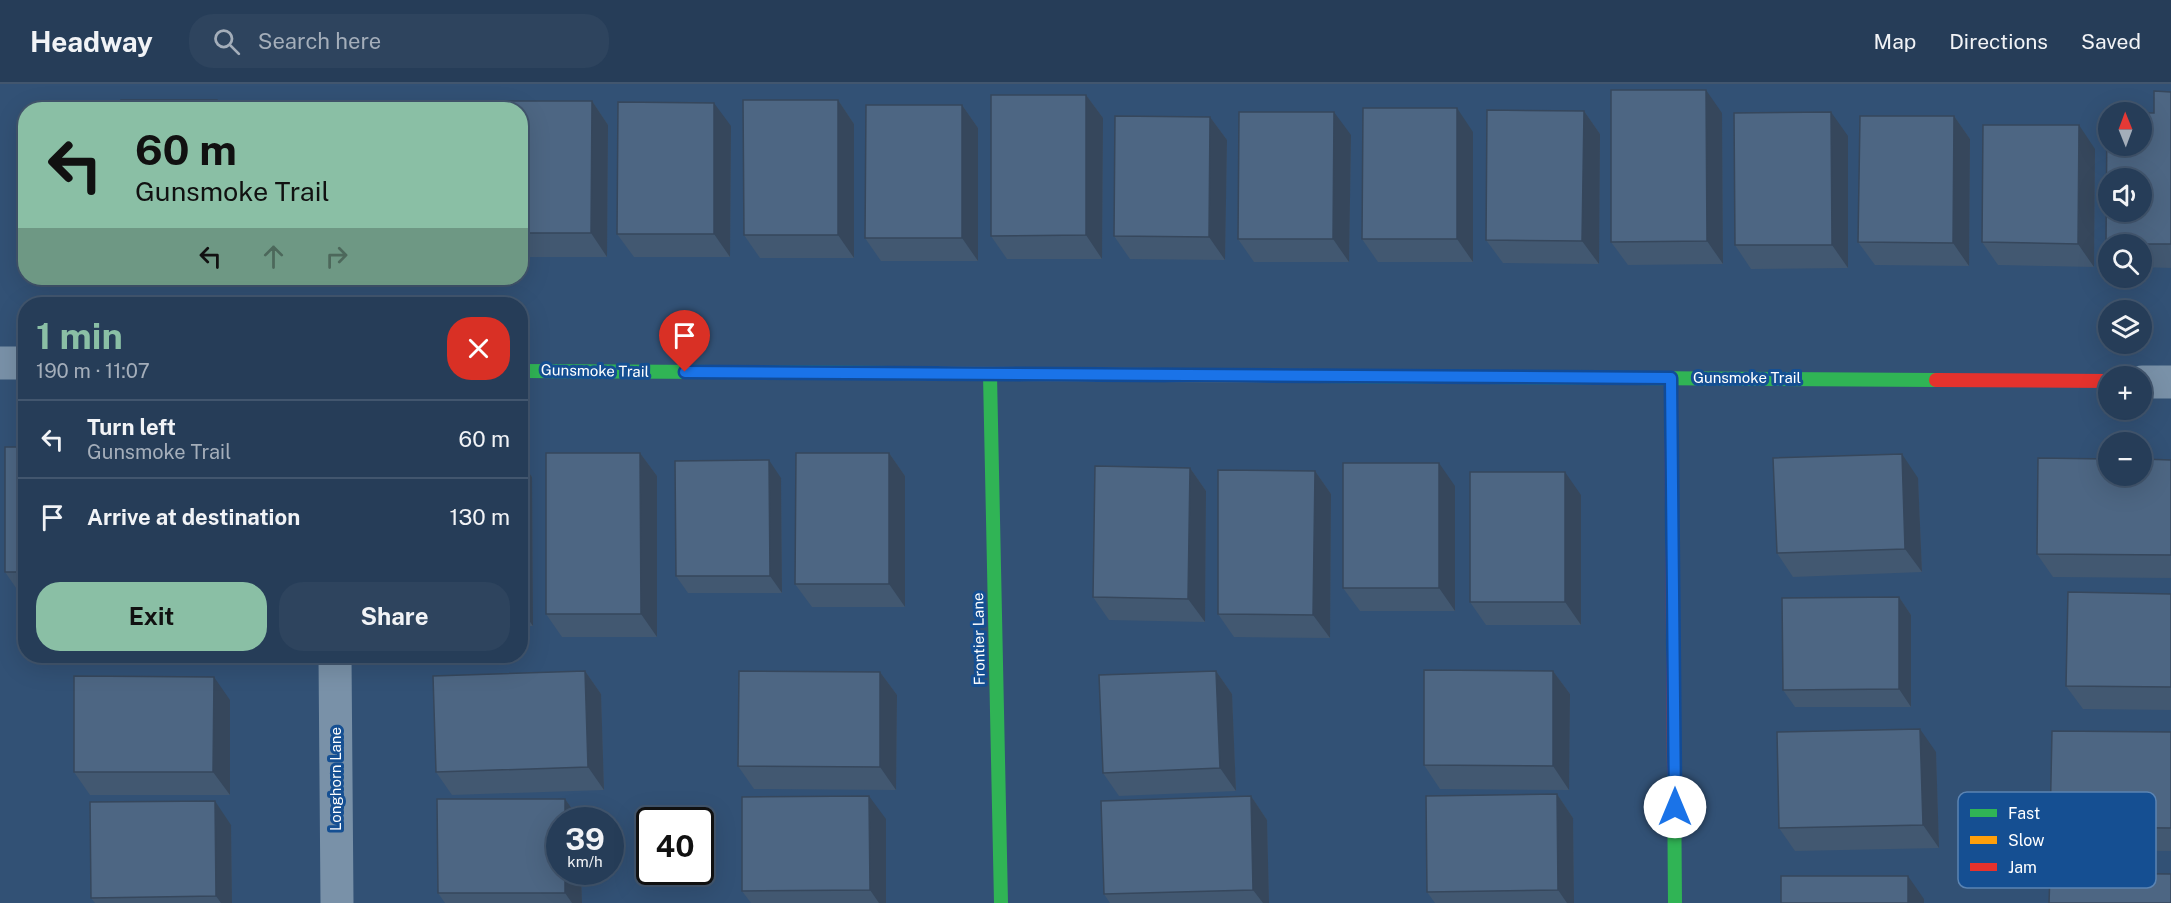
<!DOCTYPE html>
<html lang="en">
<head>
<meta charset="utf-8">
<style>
	:root { --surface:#263d58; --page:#2e445e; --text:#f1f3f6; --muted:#a4aeba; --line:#42566e; --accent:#8abfa5 }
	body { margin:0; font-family:"Public Sans",sans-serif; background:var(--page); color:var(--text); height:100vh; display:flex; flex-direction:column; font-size:22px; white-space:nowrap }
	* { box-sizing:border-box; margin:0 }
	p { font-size:20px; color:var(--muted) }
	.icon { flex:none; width:33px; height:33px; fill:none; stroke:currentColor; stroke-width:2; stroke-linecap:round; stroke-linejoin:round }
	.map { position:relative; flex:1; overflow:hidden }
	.details { position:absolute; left:18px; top:213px; width:510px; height:366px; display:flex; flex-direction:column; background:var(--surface); border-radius:24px; box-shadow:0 6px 24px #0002,0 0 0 2px var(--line) }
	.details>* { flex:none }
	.guide { position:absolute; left:18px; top:18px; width:510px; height:183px; border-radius:24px; box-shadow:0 6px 24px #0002,0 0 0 2px var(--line); background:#8abfa5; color:#111; overflow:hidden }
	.needle { width:39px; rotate:359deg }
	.controls { position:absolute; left:2098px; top:18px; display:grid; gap:12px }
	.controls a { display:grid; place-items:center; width:54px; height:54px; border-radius:50%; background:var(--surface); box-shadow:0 6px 24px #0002,0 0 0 2px var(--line); font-size:30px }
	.speed { position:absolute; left:546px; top:723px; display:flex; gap:12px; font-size:30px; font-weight:700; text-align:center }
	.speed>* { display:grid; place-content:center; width:78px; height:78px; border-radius:50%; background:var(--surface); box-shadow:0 6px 24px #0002,0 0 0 2px var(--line); line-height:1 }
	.speed small { font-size:15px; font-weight:400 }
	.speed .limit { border:3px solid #111; border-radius:9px; background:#fff; color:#111 }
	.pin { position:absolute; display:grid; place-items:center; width:51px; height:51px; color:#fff; margin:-62px -26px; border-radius:50% 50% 50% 0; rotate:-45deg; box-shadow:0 0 6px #0007 }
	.pin .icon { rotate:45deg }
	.me { position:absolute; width:66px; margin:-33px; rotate:0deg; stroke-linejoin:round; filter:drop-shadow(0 0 4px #0008) }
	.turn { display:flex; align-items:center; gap:21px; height:126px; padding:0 18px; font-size:27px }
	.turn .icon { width:78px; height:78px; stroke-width:2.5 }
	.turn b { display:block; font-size:42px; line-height:51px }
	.lanes { display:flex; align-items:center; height:57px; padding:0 18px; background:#0003; justify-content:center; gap:30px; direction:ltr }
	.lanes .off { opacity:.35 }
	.round { display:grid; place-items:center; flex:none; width:63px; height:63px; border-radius:24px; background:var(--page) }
	.head { display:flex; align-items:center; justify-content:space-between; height:102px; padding:0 18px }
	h1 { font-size:36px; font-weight:700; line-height:45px; color:var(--accent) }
	.button { display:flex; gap:12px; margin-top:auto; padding:12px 18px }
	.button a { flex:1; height:69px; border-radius:24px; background:var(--accent); color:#111; font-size:24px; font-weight:700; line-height:69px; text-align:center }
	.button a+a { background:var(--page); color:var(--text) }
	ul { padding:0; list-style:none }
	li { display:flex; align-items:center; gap:18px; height:78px; padding:0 18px; border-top:2px solid var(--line) }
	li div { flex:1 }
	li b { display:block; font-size:22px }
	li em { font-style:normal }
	header { display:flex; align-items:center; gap:36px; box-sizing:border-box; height:84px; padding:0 30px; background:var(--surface); border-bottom:2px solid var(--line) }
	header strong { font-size:28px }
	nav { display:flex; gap:33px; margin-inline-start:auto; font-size:21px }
	.search { width:420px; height:54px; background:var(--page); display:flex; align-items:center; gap:15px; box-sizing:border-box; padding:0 21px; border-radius:24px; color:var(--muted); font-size:22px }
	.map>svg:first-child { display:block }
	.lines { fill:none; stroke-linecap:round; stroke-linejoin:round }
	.street { stroke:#7991a8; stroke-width:33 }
	.fast { stroke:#30b455; stroke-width:14 }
	.slow { stroke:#ff9f0a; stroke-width:14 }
	.jam { stroke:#e5322d; stroke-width:14 }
	.wall { fill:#425871 }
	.shaded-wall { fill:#36475c }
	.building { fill:#4d6683; stroke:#36475c; stroke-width:1.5; fill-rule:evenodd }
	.route-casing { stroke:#114b97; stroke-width:15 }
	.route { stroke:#1a73e8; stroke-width:10 }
	.labels { text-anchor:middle; stroke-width:6; stroke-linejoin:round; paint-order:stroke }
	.street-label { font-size:15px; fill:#fff; stroke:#154f92 }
	.key { fill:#154f92; stroke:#5b84b3; stroke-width:1.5 }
	.key-label { font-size:16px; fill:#fff }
</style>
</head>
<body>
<header>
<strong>Headway</strong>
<div class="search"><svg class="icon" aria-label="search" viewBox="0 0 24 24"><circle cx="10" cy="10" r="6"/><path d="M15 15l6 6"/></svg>Search here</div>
<nav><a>Map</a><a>Directions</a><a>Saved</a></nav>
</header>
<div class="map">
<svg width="2171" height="819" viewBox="0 0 2171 819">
	<rect width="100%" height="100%" fill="#325175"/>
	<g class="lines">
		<path class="street" d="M 0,279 L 26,279
			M 2142,298 L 2171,298
			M 335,572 L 337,819"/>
		<path class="fast" d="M 520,287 L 891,289
			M 990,291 L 1001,819
			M 1318,292 L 1936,296
			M 1674,688 L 1675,819"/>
		<path class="slow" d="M 891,289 L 1318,292"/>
		<path class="jam" d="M 1671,294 L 1674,688
			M 1936,296 L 2109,297"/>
	</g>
	<path class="wall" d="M 2171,8 L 2171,184 L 2142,183 L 2142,160 L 2109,160 L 2109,165 L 2106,160 L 2154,29 Z
		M 1086,11 L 1103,34 L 1102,175 L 1007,175 L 991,152 Z
		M 838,16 L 854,40 L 854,174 L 760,174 L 744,151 Z
		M 592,17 L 608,41 L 607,173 L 520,173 L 520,26 Z
		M 962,21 L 978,44 L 978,177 L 881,177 L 865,154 Z
		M 1584,27 L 1600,50 L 1599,180 L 1503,179 L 1486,156 Z
		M 1722,29 L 1723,180 L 1628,181 L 1611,158 Z
		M 1954,32 L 1970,55 L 1969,182 L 1875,181 L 1858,158 Z
		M 1210,33 L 1227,56 L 1225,176 L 1130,175 L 1114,152 Z
		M 731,42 L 730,173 L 634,173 L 617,150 Z
		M 1473,48 L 1473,178 L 1378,178 L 1362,155 Z
		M 1351,51 L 1349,178 L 1254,178 L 1238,155 Z
		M 1848,52 L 1848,184 L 1751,185 L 1735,161 Z
		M 2095,65 L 2094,183 L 1998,181 L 1982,158 Z
		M 26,363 L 26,511 L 21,511 L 5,488 Z
		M 640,369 L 657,392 L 657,553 L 562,553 L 546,530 Z
		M 889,369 L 905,392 L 905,523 L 812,523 L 795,500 Z
		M 520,376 L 532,393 L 533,542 L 520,542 Z
		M 2171,376 L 2171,494 L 2053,493 L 2037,470 Z
		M 1190,384 L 1206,407 L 1205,538 L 1109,536 L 1093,513 Z
		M 1315,387 L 1331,410 L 1330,554 L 1234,553 L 1218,530 Z
		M 781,394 L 782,509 L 688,509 L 676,492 Z
		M 1918,394 L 1922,488 L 1793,493 L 1777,469 Z
		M 1455,402 L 1455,527 L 1360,527 L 1343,504 Z
		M 1581,411 L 1581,541 L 1486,541 L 1470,518 Z
		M 2171,510 L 2171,626 L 2083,625 L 2066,602 Z
		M 1899,513 L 1911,531 L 1911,623 L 1795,623 L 1783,606 Z
		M 585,587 L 601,610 L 604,706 L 452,711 L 436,688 Z
		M 1216,587 L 1232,610 L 1236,707 L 1119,712 L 1103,689 Z
		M 1553,587 L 1570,610 L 1569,706 L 1440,705 L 1424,681 Z
		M 880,588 L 897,611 L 896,706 L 754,705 L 738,682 Z
		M 230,616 L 230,711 L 90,711 L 74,688 Z
		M 2171,648 L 2171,767 L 2067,766 L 2050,743 Z
		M 1936,668 L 1939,764 L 1795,767 L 1779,744 Z
		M 1557,710 L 1573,734 L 1574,819 L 1435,819 L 1427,808 Z
		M 1251,712 L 1267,736 L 1269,819 L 1110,819 L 1104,810 Z
		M 565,715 L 580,736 L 560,736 L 560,788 L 581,788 L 582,819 L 445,819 L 438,809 Z
		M 886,735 L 886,819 L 751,819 L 742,807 Z
		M 231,741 L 232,819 L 95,819 L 91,814 Z"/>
	<path class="shaded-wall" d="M 1706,6 L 1722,29 L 1723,180 L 1707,157 Z
		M 1086,11 L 1103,34 L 1102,175 L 1086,151 Z
		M 217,16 L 224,26 L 217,26 Z
		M 838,16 L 854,40 L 854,174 L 838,151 Z
		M 592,17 L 608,41 L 607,173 L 591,149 Z
		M 714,19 L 731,42 L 730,173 L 714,150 Z
		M 962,21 L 978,44 L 978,177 L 962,154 Z
		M 1457,24 L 1473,48 L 1473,178 L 1457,155 Z
		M 1584,27 L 1600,50 L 1599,180 L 1582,157 Z
		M 1334,28 L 1351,51 L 1349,178 L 1333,155 Z
		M 1831,28 L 1848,52 L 1848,184 L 1832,161 Z
		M 1954,32 L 1970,55 L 1969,182 L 1953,159 Z
		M 1210,33 L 1227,56 L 1225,176 L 1209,153 Z
		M 2079,41 L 2095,65 L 2094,183 L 2078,160 Z
		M 640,369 L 657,392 L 657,553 L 641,530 Z
		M 889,369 L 905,392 L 905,523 L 889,500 Z
		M 1902,370 L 1918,394 L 1922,488 L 1905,465 Z
		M 520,376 L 532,393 L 533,542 L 520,524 Z
		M 769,376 L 781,394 L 782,509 L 770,492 Z
		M 1439,379 L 1455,402 L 1455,527 L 1439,504 Z
		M 1190,384 L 1206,407 L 1205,538 L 1188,515 Z
		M 1315,387 L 1331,410 L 1330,554 L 1313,531 Z
		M 1565,388 L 1581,411 L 1581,541 L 1565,518 Z
		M 1899,513 L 1911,531 L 1911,623 L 1899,605 Z
		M 585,587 L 601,610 L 604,706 L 588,683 Z
		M 1216,587 L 1232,610 L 1236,707 L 1220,684 Z
		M 1553,587 L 1570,610 L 1569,706 L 1553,682 Z
		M 880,588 L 897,611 L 896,706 L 880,683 Z
		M 214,593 L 230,616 L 230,711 L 213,688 Z
		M 1920,645 L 1936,668 L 1939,764 L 1923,741 Z
		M 1557,710 L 1573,734 L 1574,819 L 1567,819 L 1558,806 Z
		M 869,712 L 886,735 L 886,819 L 879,819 L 870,806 Z
		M 1251,712 L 1267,736 L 1269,819 L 1263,819 L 1253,806 Z
		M 565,715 L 580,736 L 565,736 Z
		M 215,717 L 231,741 L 232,819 L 221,819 L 216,812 Z
		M 565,788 L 581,788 L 582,819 L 572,819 L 565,809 Z
		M 1908,792 L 1924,815 L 1924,819 L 1908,819 Z"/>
	<path class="building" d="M 1611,6 L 1706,6 L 1707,157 L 1611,158 Z
		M 2154,7 L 2171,8 L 2171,160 L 2106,160 L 2107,28 L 2154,29 ZM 2109,28 L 2142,28 L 2142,62 L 2109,62 ZM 2109,94 L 2142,94 L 2142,128 L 2109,128 Z
		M 991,11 L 1086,11 L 1086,151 L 991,152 Z
		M 121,16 L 217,16 L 217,26 L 121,26 Z
		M 743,16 L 838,16 L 838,151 L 744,151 Z
		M 496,17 L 592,17 L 591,149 L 520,149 L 520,26 L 495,26 Z
		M 618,18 L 714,19 L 714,150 L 617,150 Z
		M 340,20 L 340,26 L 247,26 L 247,21 Z
		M 866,21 L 962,21 L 962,154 L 865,154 Z
		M 1363,24 L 1457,24 L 1457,155 L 1362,155 Z
		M 1487,26 L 1584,27 L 1582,157 L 1486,156 Z
		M 1239,28 L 1334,28 L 1333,155 L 1238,155 Z
		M 1831,28 L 1832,161 L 1735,161 L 1734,29 Z
		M 1115,32 L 1210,33 L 1209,153 L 1114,152 Z
		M 1860,32 L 1954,32 L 1953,159 L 1858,158 Z
		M 1983,41 L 2079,41 L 2078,160 L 1982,158 Z
		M 5,363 L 26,363 L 26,488 L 5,488 Z
		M 546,369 L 640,369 L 641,530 L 546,530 Z
		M 796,369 L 889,369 L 889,500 L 795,500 Z
		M 1902,370 L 1905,465 L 1777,469 L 1773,374 Z
		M 2038,374 L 2109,375 L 2109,392 L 2142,392 L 2142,375 L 2171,376 L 2171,471 L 2037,470 Z
		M 769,376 L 770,492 L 676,492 L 675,377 Z
		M 1343,379 L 1439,379 L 1439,504 L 1343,504 Z
		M 1095,382 L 1190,384 L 1188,515 L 1093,513 Z
		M 1218,386 L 1315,387 L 1313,531 L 1218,530 Z
		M 1470,388 L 1565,388 L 1565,518 L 1470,518 Z
		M 2068,508 L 2171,510 L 2171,603 L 2066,602 Z
		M 1899,513 L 1899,605 L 1783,606 L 1782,514 Z
		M 1424,586 L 1553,587 L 1553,682 L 1424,681 Z
		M 585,587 L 588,683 L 436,688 L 433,592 Z
		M 739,587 L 880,588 L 880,683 L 738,682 Z
		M 1216,587 L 1220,684 L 1103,689 L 1099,591 Z
		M 74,592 L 214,593 L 213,688 L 74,688 Z
		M 1920,645 L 1923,741 L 1779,744 L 1777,648 Z
		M 2052,647 L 2171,648 L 2171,744 L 2050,743 Z
		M 1557,710 L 1558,806 L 1427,808 L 1426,712 Z
		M 869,712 L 870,806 L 742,807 L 742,713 Z
		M 1251,712 L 1253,806 L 1104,810 L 1101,717 Z
		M 437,715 L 565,715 L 565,736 L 560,736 L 560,788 L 565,788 L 565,809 L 438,809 Z
		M 215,717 L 216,812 L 91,814 L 90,718 Z
		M 2050,789 L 2171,790 L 2171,819 L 2049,819 Z
		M 1781,792 L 1908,792 L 1908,819 L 1781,819 Z"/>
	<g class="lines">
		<g class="route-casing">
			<path id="route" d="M 685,288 L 1671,294 L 1675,723"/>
		</g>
		<use href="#route" class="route"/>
	</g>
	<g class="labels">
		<g class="street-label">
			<text transform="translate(595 287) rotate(1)" y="5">Gunsmoke Trail</text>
			<text x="1747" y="299">Gunsmoke Trail</text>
			<text transform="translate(979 555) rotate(-91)" y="5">Frontier Lane</text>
			<text transform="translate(336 695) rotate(-90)" y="5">Longhorn Lane</text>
		</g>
	</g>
	<rect x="1958" y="708" width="198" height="96" rx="9" class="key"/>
	<rect x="1970" y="725" width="27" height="8" fill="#30b455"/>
	<rect x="1970" y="752" width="27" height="8" fill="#ff9f0a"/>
	<rect x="1970" y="779" width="27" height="8" fill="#e5322d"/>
	<g class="key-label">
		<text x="2008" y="735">Fast</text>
		<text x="2008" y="762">Slow</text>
		<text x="2008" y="789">Jam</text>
	</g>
</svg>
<div class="controls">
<a><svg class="needle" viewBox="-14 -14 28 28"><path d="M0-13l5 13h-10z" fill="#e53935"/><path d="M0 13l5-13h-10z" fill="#a4aeba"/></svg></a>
<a><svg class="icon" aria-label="sound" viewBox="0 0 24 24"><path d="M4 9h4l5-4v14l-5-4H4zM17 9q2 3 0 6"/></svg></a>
<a><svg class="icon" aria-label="search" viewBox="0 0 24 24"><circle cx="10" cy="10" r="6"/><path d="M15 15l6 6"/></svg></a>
<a><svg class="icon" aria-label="layers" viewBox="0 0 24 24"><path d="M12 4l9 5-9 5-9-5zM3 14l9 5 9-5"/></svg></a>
<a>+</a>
<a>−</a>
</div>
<div class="speed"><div>39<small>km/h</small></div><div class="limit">40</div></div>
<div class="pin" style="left:685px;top:288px;background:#d93025"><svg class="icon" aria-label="arrive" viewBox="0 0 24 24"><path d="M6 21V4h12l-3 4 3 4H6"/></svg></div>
<svg class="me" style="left:1675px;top:723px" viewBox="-20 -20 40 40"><circle r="19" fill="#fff"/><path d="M0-13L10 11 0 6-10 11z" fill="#1a73e8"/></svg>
<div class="guide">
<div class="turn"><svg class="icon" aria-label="left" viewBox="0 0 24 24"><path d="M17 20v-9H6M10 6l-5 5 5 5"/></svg><div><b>60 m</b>Gunsmoke Trail</div></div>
<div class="lanes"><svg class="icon" aria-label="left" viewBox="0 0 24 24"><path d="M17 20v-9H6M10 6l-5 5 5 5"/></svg><svg class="icon off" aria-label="ahead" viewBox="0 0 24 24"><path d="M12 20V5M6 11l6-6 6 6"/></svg><svg class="icon off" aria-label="right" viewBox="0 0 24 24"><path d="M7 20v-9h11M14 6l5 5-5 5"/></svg></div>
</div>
<section class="details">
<div class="head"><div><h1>1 min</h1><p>190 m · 11:07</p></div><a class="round" style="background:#d93025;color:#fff"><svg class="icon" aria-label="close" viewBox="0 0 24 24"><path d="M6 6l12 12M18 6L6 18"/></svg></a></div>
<ul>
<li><svg class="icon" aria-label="left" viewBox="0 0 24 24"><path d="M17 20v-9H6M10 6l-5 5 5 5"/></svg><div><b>Turn left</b><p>Gunsmoke Trail</p></div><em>60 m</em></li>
<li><svg class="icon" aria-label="arrive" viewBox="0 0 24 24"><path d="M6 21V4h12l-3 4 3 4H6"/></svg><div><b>Arrive at destination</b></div><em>130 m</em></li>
</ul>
<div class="button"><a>Exit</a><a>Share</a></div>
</section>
</div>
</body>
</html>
